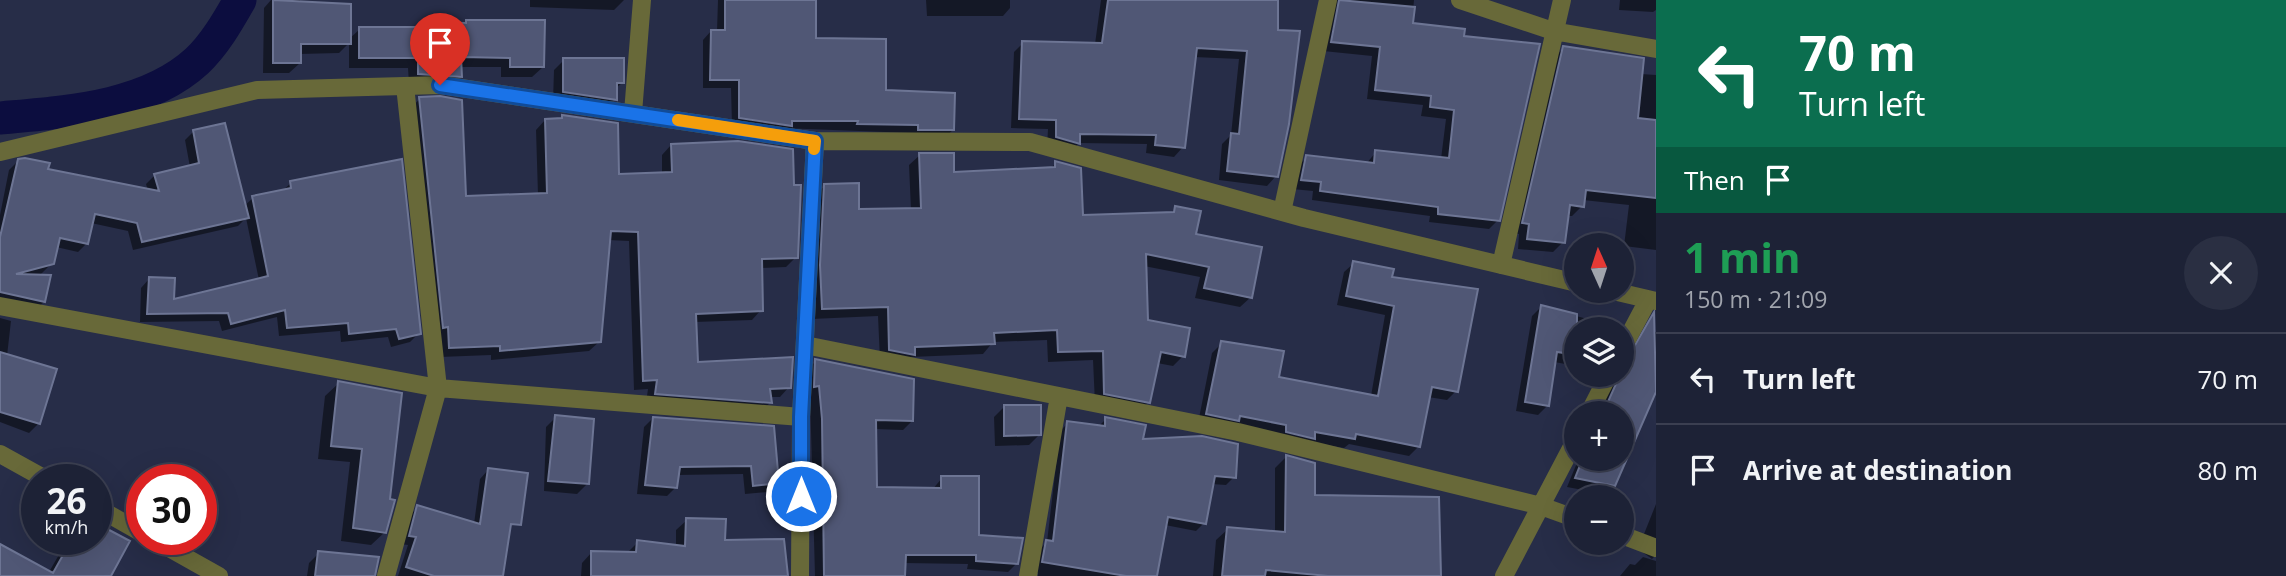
<!DOCTYPE html>
<html lang="en">
<head>
<meta charset="utf-8">
<style>
	:root { --surface:#1d2236; --page:#2a2f42; --text:#f1f3f6; --muted:#a0a4ad; --line:#3b3f51 }
	body { margin:0; font-family:"Open Sans",sans-serif; background:var(--page); color:var(--text); height:100vh; display:flex; flex-direction:column; font-size:26px; white-space:nowrap }
	* { box-sizing:border-box; margin:0 }
	p { font-size:23px; color:var(--muted) }
	.icon { flex:none; width:38px; height:38px; fill:none; stroke:currentColor; stroke-width:2; stroke-linecap:round; stroke-linejoin:round }
	.map { position:relative; flex:1; overflow:hidden }
	.details { display:flex; flex-direction:column; background:var(--surface); width:630px }
	.details>* { flex:none }
	.banner { background:#0b6e4f; color:#fff; overflow:hidden }
	.needle { width:46px; rotate:357deg }
	.fabs { position:absolute; left:1564px; top:233px; display:grid; gap:14px }
	.fabs a { display:grid; place-items:center; width:70px; height:70px; border-radius:50%; background:var(--surface); box-shadow:0 7px 28px #0002,0 0 0 2px var(--line); font-size:35px }
	.speed { position:absolute; left:21px; top:464px; display:flex; gap:14px; font-size:35px; font-weight:700; text-align:center }
	.speed>* { display:grid; place-content:center; width:91px; height:91px; border-radius:50%; background:var(--surface); box-shadow:0 7px 28px #0002,0 0 0 2px var(--line); line-height:1 }
	.speed small { font-size:18px; font-weight:400 }
	.speed .limit { border:10px solid #d22; background:#fff; color:#111 }
	.pin { position:absolute; display:grid; place-items:center; width:60px; height:60px; color:#fff; margin:-72px -30px; border-radius:50% 50% 50% 0; rotate:-45deg; box-shadow:0 0 7px #0007 }
	.pin .icon { rotate:45deg }
	.me { position:absolute; width:77px; margin:-38px; rotate:0deg; stroke-linejoin:round; filter:drop-shadow(0 0 5px #0008) }
	.turn { display:flex; align-items:center; gap:24px; height:147px; padding:0 28px; font-size:32px }
	.turn .icon { width:91px; height:91px; stroke-width:2.5 }
	.turn b { display:block; font-size:49px; line-height:60px }
	.then { display:flex; align-items:center; height:66px; padding:0 28px; background:#0003; gap:14px; font-size:26px }
	.round { display:grid; place-items:center; flex:none; width:74px; height:74px; border-radius:37px; background:var(--page) }
	.head { display:flex; align-items:center; justify-content:space-between; height:119px; padding:0 28px }
	h1 { font-size:42px; font-weight:700; line-height:52px; color:#1e9e55 }
	ul { padding:0; list-style:none }
	li { display:flex; align-items:center; gap:21px; height:91px; padding:0 28px; border-top:2px solid var(--line) }
	li div { flex:1 }
	li b { display:block; font-size:26px }
	li em { font-style:normal }
	main { display:flex; flex:1; min-height:0 }
	.map>svg:first-child { display:block }
	.shadow { fill:#0007 }
	.lines { fill:none; stroke-linecap:round; stroke-linejoin:round }
	.canal { stroke:#0c0d3f; stroke-width:33 }
	.building { fill:#505775; stroke:#6d7594; stroke-width:2 }
	.minor { stroke:#686939; stroke-width:18 }
	.route-casing { stroke:#114b97; stroke-width:18 }
	.route { stroke:#1a73e8; stroke-width:12 }
	.slow { stroke:#f59e0b; stroke-width:12 }
</style>
</head>
<body>
<main>
<div class="map">
<svg width="1656" height="576" viewBox="0 0 1656 576">
	<rect width="100%" height="100%" fill="#272d48"/>
	<path class="shadow" d="M 271,0 L 300,0 L 300,5 L 349,39 L 360,29 L 417,28 L 421,24 L 464,24 L 467,22 L 543,67 L 532,77 L 501,77 L 501,67 L 460,67 L 460,76 L 450,86 L 409,84 L 408,68 L 349,68 L 349,43 L 339,53 L 300,54 L 300,63 L 289,73 L 263,73 L 264,8 Z
		M 530,0 L 624,0 L 614,10 L 530,7 Z
		M 718,0 L 815,0 L 814,39 L 884,91 L 953,130 L 944,138 L 911,138 L 911,133 L 732,126 L 731,88 L 703,88 L 703,40 L 711,31 L 717,31 Z
		M 926,0 L 1010,0 L 1010,8 L 1003,16 L 927,16 Z
		M 1101,0 L 1276,0 L 1276,176 L 1267,186 L 1219,180 L 1222,144 L 1231,135 L 1239,59 L 1194,57 L 1183,147 L 1174,157 L 1146,153 L 1147,144 L 1079,143 L 1070,153 L 1047,146 L 1048,129 L 1011,128 L 1014,52 L 1023,43 L 1095,44 Z
		M 1328,0 L 1414,0 L 1412,24 L 1463,37 L 1498,220 L 1489,229 L 1429,222 L 1430,216 L 1312,200 L 1313,191 L 1292,189 L 1297,167 L 1307,157 L 1366,164 L 1376,152 L 1441,159 L 1446,119 L 1421,116 L 1423,105 L 1367,99 L 1372,56 L 1323,51 Z
		M 1620,0 L 1656,0 L 1656,10 L 1653,12 L 1619,10 Z
		M 1564,48 L 1641,74 L 1656,75 L 1656,250 L 1624,246 L 1629,205 L 1583,200 L 1582,206 L 1572,216 L 1567,216 L 1563,242 L 1553,252 L 1518,249 L 1519,234 L 1513,233 L 1553,58 Z
		M 564,60 L 622,83 L 615,89 L 615,99 L 605,109 L 553,101 L 554,70 Z
		M 420,99 L 464,198 L 538,195 L 536,130 L 545,120 L 560,120 L 563,117 L 617,175 L 662,174 L 662,155 L 671,145 L 796,257 L 786,267 L 760,268 L 761,310 L 752,320 L 695,322 L 696,363 L 789,387 L 780,397 L 769,397 L 770,403 L 760,412 L 646,403 L 648,389 L 634,390 L 629,241 L 608,240 L 599,342 L 589,351 L 491,360 L 491,355 L 440,357 L 410,108 Z
		M 194,131 L 244,206 L 253,198 L 281,192 L 291,183 L 419,333 L 410,342 L 391,347 L 388,337 L 341,342 L 340,331 L 279,336 L 277,317 L 222,331 L 219,321 L 140,322 L 141,288 L 149,279 L 172,301 L 259,280 L 246,218 L 238,226 L 133,250 L 128,231 L 91,223 L 87,243 L 78,252 L 56,247 L 52,263 L 40,275 L 44,302 L 34,311 L 0,305 L 0,215 L 9,170 L 18,161 L 46,171 L 148,191 L 146,184 L 155,175 L 190,167 L 185,140 Z
		M 920,155 L 952,173 L 1050,169 L 1056,163 L 1081,217 L 1170,214 L 1176,208 L 1194,235 L 1251,297 L 1240,307 L 1195,298 L 1200,277 L 1144,266 L 1146,321 L 1183,356 L 1173,366 L 1157,363 L 1149,402 L 1138,412 L 1095,404 L 1093,360 L 1048,362 L 1047,340 L 993,342 L 983,354 L 911,357 L 903,365 L 880,360 L 878,316 L 812,319 L 814,196 L 825,186 L 858,210 L 911,210 L 909,165 Z
		M 1354,263 L 1390,278 L 1456,391 L 1447,400 L 1428,397 L 1419,446 L 1409,456 L 1349,444 L 1344,448 L 1198,423 L 1212,353 L 1222,343 L 1277,379 L 1371,396 L 1385,315 L 1337,305 L 1344,272 Z
		M 1541,307 L 1619,327 L 1577,329 L 1577,366 L 1554,362 L 1548,405 L 1538,415 L 1516,411 L 1532,316 Z
		M 0,318 L 11,321 L 7,356 L 55,370 L 38,424 L 29,433 L 0,422 Z
		M 1647,329 L 1656,332 L 1656,395 L 1653,394 L 1614,485 L 1604,494 L 1567,487 L 1579,458 L 1622,458 L 1622,413 L 1599,413 L 1616,374 L 1622,374 L 1622,362 Z
		M 816,361 L 912,421 L 903,430 L 875,429 L 876,488 L 932,490 L 942,478 L 977,537 L 1017,563 L 1008,572 L 967,569 L 968,564 L 903,563 L 903,576 L 815,576 L 810,395 L 807,370 Z
		M 339,383 L 400,394 L 385,532 L 371,545 L 341,541 L 350,462 L 318,459 L 325,396 Z
		M 1004,407 L 1039,435 L 1029,445 L 995,446 L 994,417 Z
		M 556,417 L 587,484 L 577,494 L 544,491 L 546,427 Z
		M 653,418 L 772,428 L 777,483 L 768,492 L 745,494 L 743,474 L 677,475 L 676,487 L 667,496 L 637,494 L 644,427 Z
		M 1106,419 L 1141,440 L 1234,477 L 1226,485 L 1211,484 L 1204,523 L 1196,531 L 1165,525 L 1155,576 L 1038,576 L 1038,573 L 1035,572 L 1039,550 L 1047,542 L 1060,431 L 1068,423 L 1098,427 Z
		M 1286,457 L 1313,497 L 1439,576 L 1213,576 L 1216,540 L 1228,529 L 1275,533 L 1275,468 Z
		M 488,470 L 501,576 L 398,576 L 408,545 L 401,544 L 409,516 L 418,507 L 474,524 L 480,479 Z
		M 1656,504 L 1656,555 L 1652,559 L 1638,549 Z
		M 687,520 L 786,576 L 581,576 L 582,563 L 592,552 L 628,552 L 638,542 L 676,546 L 676,530 Z
		M 68,539 L 96,539 L 109,576 L 0,576 L 0,550 L 49,572 Z
		M 319,553 L 343,576 L 307,576 L 309,563 Z
		M 1643,557 L 1656,561 L 1656,576 L 1620,576 L 1630,564 L 1635,565 Z"/>
	<g class="lines">
		<path class="canal" d="M 0,118 C 65,112 146,108 197,61 C 215,44 228,21 240,0"/>
	</g>
	<path class="building" d="M 273,0 L 351,4 L 351,44 L 301,44 L 301,63 L 273,63 Z
		M 725,0 L 816,0 L 816,38 L 886,39 L 886,90 L 955,93 L 954,130 L 918,130 L 918,125 L 857,124 L 858,121 L 792,121 L 792,126 L 739,118 L 739,80 L 710,80 L 711,30 L 725,30 Z
		M 1108,0 L 1278,0 L 1278,30 L 1300,31 L 1289,124 L 1278,177 L 1227,171 L 1231,133 L 1239,134 L 1247,51 L 1197,48 L 1185,148 L 1155,145 L 1156,135 L 1080,134 L 1080,144 L 1056,137 L 1056,120 L 1019,119 L 1022,41 L 1102,43 Z
		M 1339,0 L 1415,7 L 1413,23 L 1465,29 L 1464,36 L 1540,44 L 1500,221 L 1438,214 L 1438,207 L 1320,191 L 1321,182 L 1301,180 L 1306,155 L 1374,163 L 1375,150 L 1449,158 L 1454,110 L 1430,107 L 1431,96 L 1375,90 L 1380,47 L 1331,42 Z
		M 466,20 L 545,20 L 544,67 L 510,67 L 510,58 L 461,57 L 462,77 L 418,74 L 418,58 L 359,58 L 359,27 L 421,27 L 421,22 L 466,23 Z
		M 1563,46 L 1644,58 L 1638,118 L 1656,120 L 1656,198 L 1586,190 L 1584,207 L 1570,205 L 1565,243 L 1527,239 L 1529,224 L 1522,223 Z
		M 563,58 L 624,58 L 624,83 L 617,83 L 617,100 L 563,92 Z
		M 440,96 L 462,100 L 466,196 L 547,193 L 545,119 L 562,118 L 562,115 L 618,123 L 619,174 L 672,172 L 671,144 L 738,141 L 793,149 L 794,185 L 801,185 L 798,258 L 762,259 L 763,311 L 696,314 L 698,362 L 793,357 L 791,388 L 770,389 L 772,403 L 655,394 L 657,380 L 643,381 L 638,232 L 611,231 L 601,342 L 500,351 L 500,346 L 449,348 L 448,327 L 443,328 L 419,97 Z
		M 225,123 L 249,218 L 142,242 L 137,223 L 95,214 L 88,244 L 60,238 L 54,264 L 16,274 L 51,275 L 45,302 L 0,292 L 0,237 L 18,159 L 25,158 L 50,163 L 48,169 L 159,191 L 154,174 L 199,163 L 193,130 Z
		M 919,153 L 954,153 L 954,172 L 1055,167 L 1055,161 L 1081,168 L 1083,215 L 1174,212 L 1175,206 L 1201,211 L 1196,234 L 1262,247 L 1252,298 L 1204,288 L 1209,267 L 1146,254 L 1148,320 L 1190,328 L 1185,357 L 1161,352 L 1150,403 L 1104,394 L 1103,351 L 1058,352 L 1057,330 L 994,333 L 995,344 L 915,347 L 915,355 L 889,350 L 888,307 L 822,309 L 820,265 L 824,184 L 859,183 L 859,209 L 921,208 Z
		M 402,159 L 421,334 L 399,339 L 396,329 L 349,334 L 348,323 L 287,328 L 285,310 L 231,324 L 228,313 L 147,314 L 149,277 L 175,278 L 174,299 L 268,276 L 252,196 L 291,188 L 290,181 Z
		M 1353,261 L 1394,269 L 1392,277 L 1478,289 L 1458,392 L 1432,387 L 1420,447 L 1356,434 L 1355,439 L 1315,432 L 1315,439 L 1286,432 L 1286,425 L 1240,416 L 1239,421 L 1206,414 L 1221,341 L 1284,351 L 1279,377 L 1378,396 L 1394,306 L 1346,296 Z
		M 1541,305 L 1577,314 L 1577,355 L 1557,352 L 1549,406 L 1525,402 Z
		M 1654,312 L 1656,392 L 1615,486 L 1575,478 L 1583,458 L 1622,458 L 1622,413 L 1603,413 L 1627,359 Z
		M 0,352 L 57,369 L 40,424 L 0,412 Z
		M 815,359 L 914,379 L 913,421 L 876,420 L 877,487 L 941,488 L 941,476 L 979,476 L 979,535 L 1023,538 L 1018,564 L 976,561 L 976,555 L 906,555 L 905,576 L 824,576 L 822,419 L 819,386 L 814,387 Z
		M 338,381 L 402,393 L 390,499 L 395,500 L 386,533 L 353,528 L 362,449 L 331,446 Z
		M 1004,405 L 1041,405 L 1041,435 L 1004,436 Z
		M 555,415 L 594,419 L 589,484 L 548,481 Z
		M 653,417 L 774,426 L 779,483 L 753,486 L 751,466 L 680,467 L 677,488 L 645,485 Z
		M 1105,417 L 1146,425 L 1143,439 L 1202,436 L 1238,444 L 1236,478 L 1215,476 L 1206,524 L 1168,517 L 1157,576 L 1126,576 L 1042,562 L 1046,540 L 1053,541 L 1067,421 L 1105,426 Z
		M 1286,455 L 1315,463 L 1315,495 L 1439,497 L 1441,576 L 1328,576 L 1266,570 L 1265,576 L 1222,576 L 1227,527 L 1285,532 Z
		M 488,468 L 528,473 L 521,525 L 511,524 L 503,576 L 434,576 L 406,567 L 416,537 L 409,536 L 417,505 L 480,524 Z
		M 686,518 L 726,519 L 725,540 L 784,539 L 788,576 L 591,576 L 591,551 L 636,552 L 637,540 L 685,546 Z
		M 96,523 L 130,541 L 111,576 L 0,576 L 0,544 L 53,573 L 72,539 L 96,539 Z
		M 318,551 L 379,557 L 375,576 L 315,576 Z"/>
	<g class="lines">
		<path class="minor" d="M 1460,0 L 1553,31 L 1656,49
			M 633,113 L 642,0
			M 0,152 L 257,90 L 441,85 L 815,141 L 1030,142 L 1304,218 L 1577,283
			M 1282,212 L 1328,0
			M 1501,265 L 1562,0
			M 1609,290 L 1656,301
			M 0,306 L 438,388 L 801,417 L 815,141
			M 805,345 L 1238,432 L 1541,506 L 1577,519
			M 1622,349 L 1648,300
			M 1589,413 L 1609,374
			M 0,454 L 47,480
			M 96,507 L 142,533
			M 1622,535 L 1656,548
			M 153,539 L 219,576
			M 386,576 L 438,388 L 405,86
			M 800,576 L 801,417
			M 1028,576 L 1059,396
			M 1504,576 L 1577,437"/>
	</g>
	<g class="lines">
		<g class="route-casing">
			<path id="route" d="M 440,85 L 815,141 L 801,417 L 801,496"/>
		</g>
		<use href="#route" class="route"/>
		<path class="slow" d="M 678,120 L 815,141 L 814,149"/>
	</g>
</svg>
<div class="fabs">
<a><svg class="needle" viewBox="-14 -14 28 28"><path d="M0-13l5 13h-10z" fill="#e53935"/><path d="M0 13l5-13h-10z" fill="#a0a4ad"/></svg></a>
<a><svg class="icon" aria-label="layers" viewBox="0 0 24 24"><path d="M12 4l9 5-9 5-9-5zM3 14l9 5 9-5"/></svg></a>
<a>+</a>
<a>−</a>
</div>
<div class="speed"><div>26<small>km/h</small></div><div class="limit">30</div></div>
<div class="pin" style="left:440px;top:85px;background:#d93025"><svg class="icon" aria-label="arrive" viewBox="0 0 24 24"><path d="M6 21V4h12l-3 4 3 4H6"/></svg></div>
<svg class="me" style="left:801px;top:496px" viewBox="-20 -20 40 40"><circle r="17" fill="#1a73e8" stroke="#fff" stroke-width="3"/><path d="M0-11L8 9 0 5-8 9z" fill="#fff"/></svg>
</div>
<section class="details">
<div class="banner">
<div class="turn"><svg class="icon" aria-label="left" viewBox="0 0 24 24"><path d="M17 20v-9H6M10 6l-5 5 5 5"/></svg><div><b>70 m</b>Turn left</div></div>
<div class="then">Then<svg class="icon" aria-label="arrive" viewBox="0 0 24 24"><path d="M6 21V4h12l-3 4 3 4H6"/></svg></div>
</div>
<div class="head"><div><h1>1 min</h1><p>150 m · 21:09</p></div><a class="round"><svg class="icon" aria-label="close" viewBox="0 0 24 24"><path d="M6 6l12 12M18 6L6 18"/></svg></a></div>
<ul>
<li><svg class="icon" aria-label="left" viewBox="0 0 24 24"><path d="M17 20v-9H6M10 6l-5 5 5 5"/></svg><div><b>Turn left</b></div><em>70 m</em></li>
<li><svg class="icon" aria-label="arrive" viewBox="0 0 24 24"><path d="M6 21V4h12l-3 4 3 4H6"/></svg><div><b>Arrive at destination</b></div><em>80 m</em></li>
</ul>
</section>
</main>
</body>
</html>
